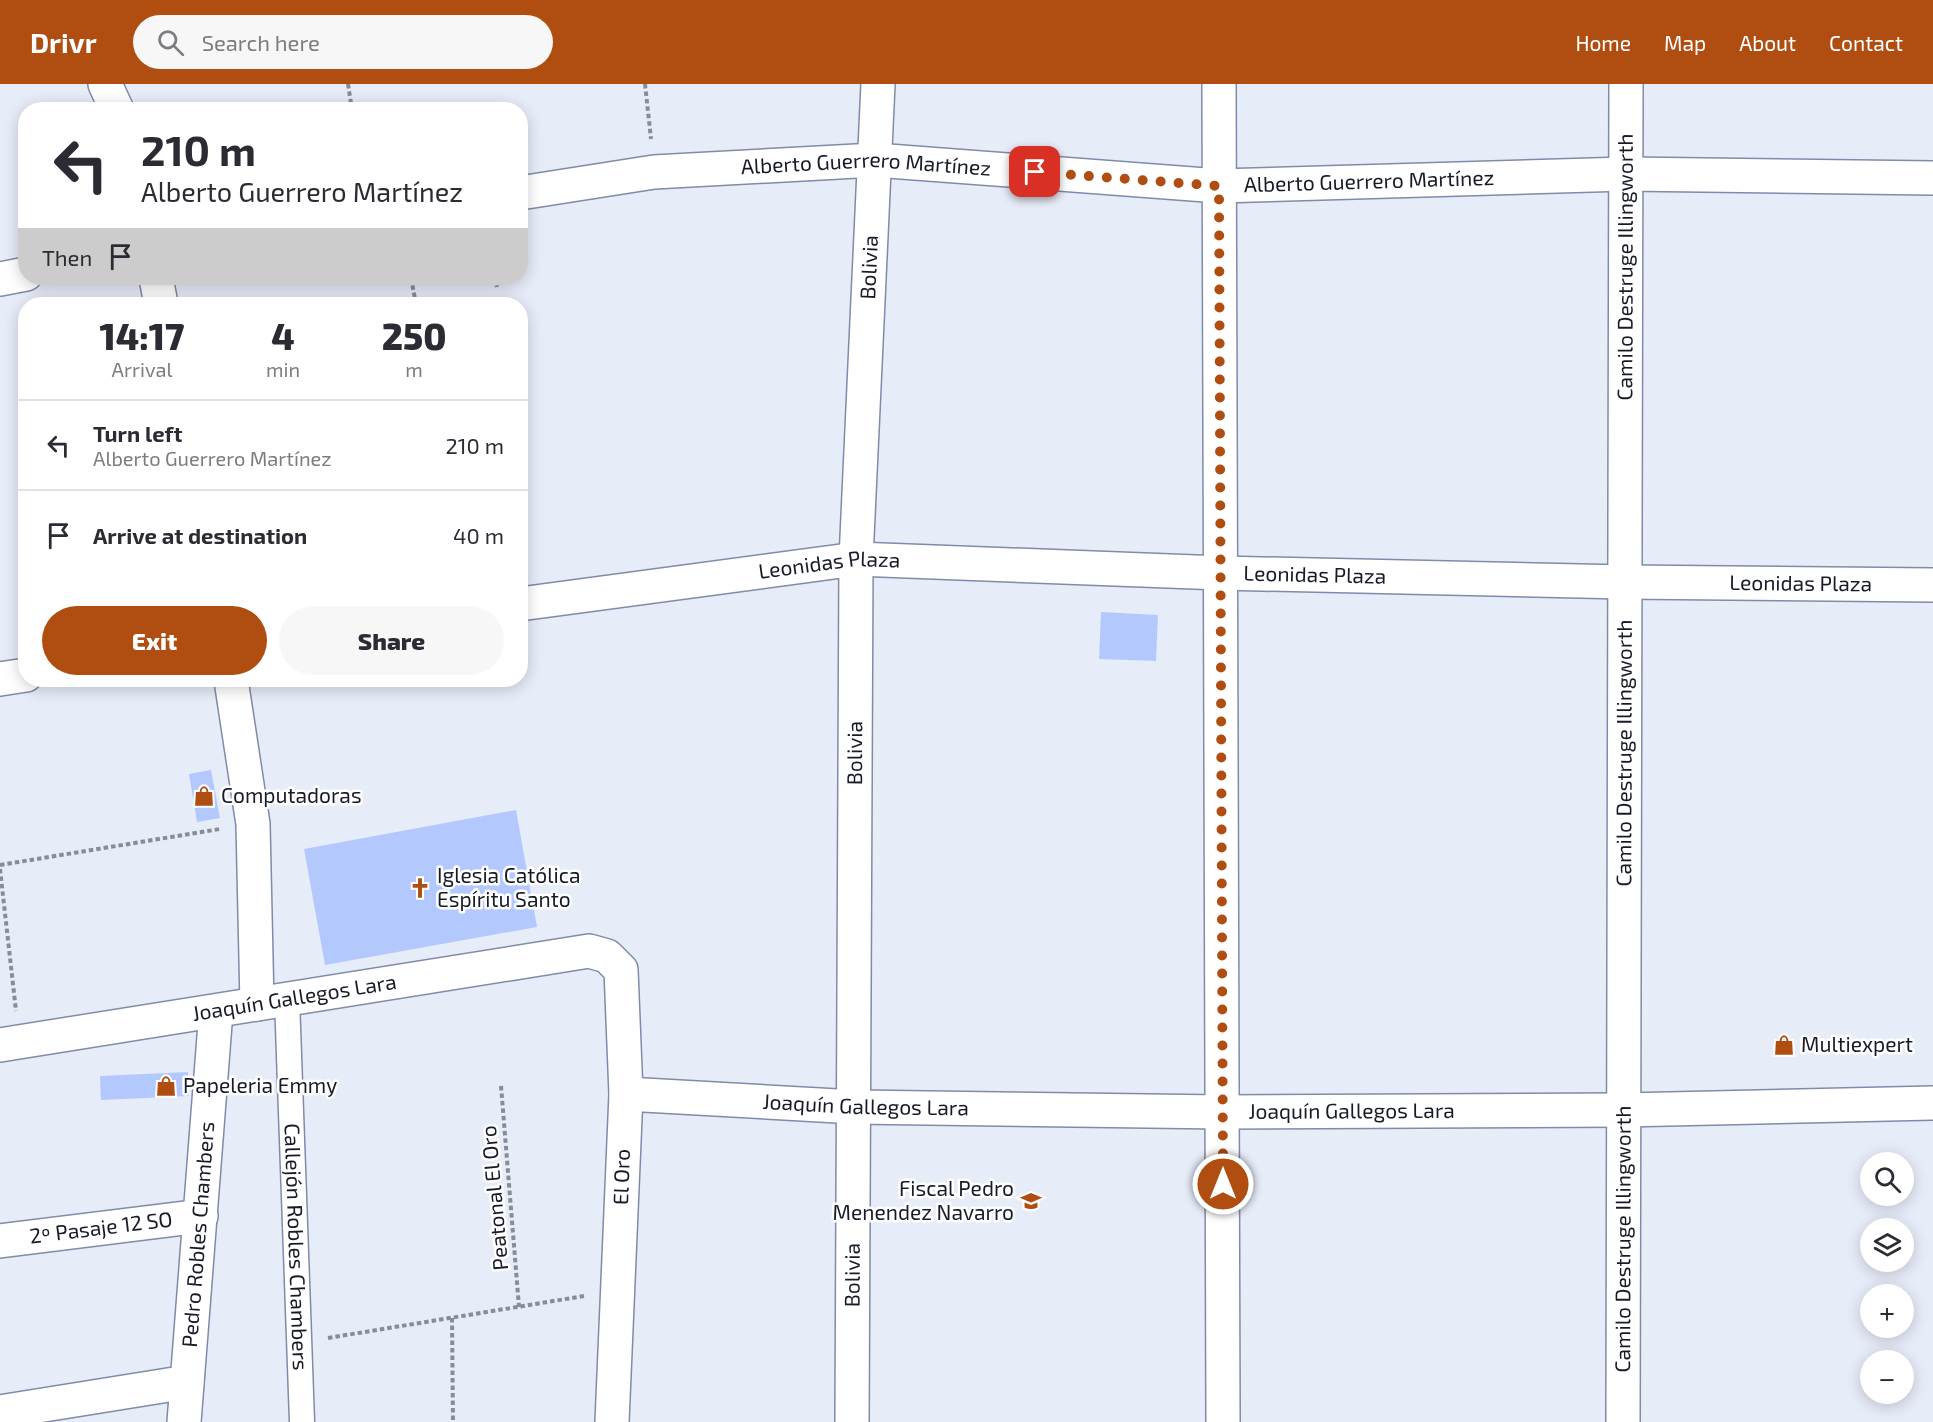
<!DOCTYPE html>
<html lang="en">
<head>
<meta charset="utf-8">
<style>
	:root { --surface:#fff; --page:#f7f7f7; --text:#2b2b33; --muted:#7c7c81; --line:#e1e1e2; --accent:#b04e12 }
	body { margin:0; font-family:"Exo 2",sans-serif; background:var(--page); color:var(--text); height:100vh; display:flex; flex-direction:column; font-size:22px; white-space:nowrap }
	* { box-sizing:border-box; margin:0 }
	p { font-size:20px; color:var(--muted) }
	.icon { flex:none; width:33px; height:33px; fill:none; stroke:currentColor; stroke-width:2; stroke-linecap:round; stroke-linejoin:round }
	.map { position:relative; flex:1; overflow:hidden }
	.panel { position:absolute; left:18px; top:213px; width:510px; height:390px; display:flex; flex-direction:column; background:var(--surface); border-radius:24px; box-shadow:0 3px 15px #0003 }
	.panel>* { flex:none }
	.banner { position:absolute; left:18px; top:18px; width:510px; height:183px; border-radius:24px; box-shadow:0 3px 15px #0003; background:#fff; color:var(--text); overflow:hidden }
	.tools { position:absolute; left:1860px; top:1068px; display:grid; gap:12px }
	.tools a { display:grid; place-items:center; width:54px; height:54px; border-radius:50%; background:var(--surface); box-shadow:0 3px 15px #0003; font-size:30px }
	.pin { position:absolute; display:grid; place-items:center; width:51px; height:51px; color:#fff; margin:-26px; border-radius:12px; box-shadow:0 3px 9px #0006 }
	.me { position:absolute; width:66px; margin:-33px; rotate:0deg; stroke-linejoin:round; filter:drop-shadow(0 0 4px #0008) }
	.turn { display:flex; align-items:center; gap:21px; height:126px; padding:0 24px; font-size:27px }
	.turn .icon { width:78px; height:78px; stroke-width:2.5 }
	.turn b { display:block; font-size:42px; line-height:51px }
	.then { display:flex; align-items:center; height:57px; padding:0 24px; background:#0003; gap:12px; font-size:22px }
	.eta { display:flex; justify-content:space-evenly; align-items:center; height:102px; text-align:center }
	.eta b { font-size:36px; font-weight:800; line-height:42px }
	.action { display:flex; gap:12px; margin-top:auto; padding:12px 24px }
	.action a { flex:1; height:69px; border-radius:36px; background:var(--accent); color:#fff; font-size:24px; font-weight:800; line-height:69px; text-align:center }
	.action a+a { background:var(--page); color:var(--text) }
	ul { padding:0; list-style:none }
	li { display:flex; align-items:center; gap:18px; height:90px; padding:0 24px; border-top:2px solid var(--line) }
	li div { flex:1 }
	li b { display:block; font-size:22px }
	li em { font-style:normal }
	header { display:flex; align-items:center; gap:36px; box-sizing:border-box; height:84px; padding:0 30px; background:var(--accent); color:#fff }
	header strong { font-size:28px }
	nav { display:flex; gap:33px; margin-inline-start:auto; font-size:21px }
	.search { width:420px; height:54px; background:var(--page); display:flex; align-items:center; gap:15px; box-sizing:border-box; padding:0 21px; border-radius:33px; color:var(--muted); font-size:22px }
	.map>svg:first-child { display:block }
	.building { fill:#b3c9fe }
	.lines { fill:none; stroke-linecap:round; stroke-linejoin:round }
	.pedestrian-casing { stroke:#7f8ba8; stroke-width:27 }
	.minor-casing { stroke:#7f8ba8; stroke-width:36 }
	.path { stroke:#878c98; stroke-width:4; stroke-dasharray:4.5 3; stroke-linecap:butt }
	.pedestrian { stroke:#fff; stroke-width:24 }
	.minor { stroke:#fff; stroke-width:33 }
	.route { stroke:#b04e12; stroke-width:10; stroke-dasharray:0 18 }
	.labels { text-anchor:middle; stroke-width:5; stroke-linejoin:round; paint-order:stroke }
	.street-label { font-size:21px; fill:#171b27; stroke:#fff }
	.poi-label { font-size:21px; fill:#171b27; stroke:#fff; text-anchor:start }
</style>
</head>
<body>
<header>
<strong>Drivr</strong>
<div class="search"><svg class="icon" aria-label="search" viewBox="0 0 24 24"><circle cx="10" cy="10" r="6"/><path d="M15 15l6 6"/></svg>Search here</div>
<nav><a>Home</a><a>Map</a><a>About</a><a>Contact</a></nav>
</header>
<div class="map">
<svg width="1933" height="1338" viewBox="0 0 1933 1338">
	<rect width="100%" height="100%" fill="#e7ecf9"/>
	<path class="building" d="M 1101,528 L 1158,531 L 1156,577 L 1099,575 Z
		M 211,686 L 220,734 L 197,738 L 189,690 Z
		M 516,726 L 537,843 L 325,881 L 304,765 Z
		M 188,988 L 189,1012 L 101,1016 L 100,992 Z"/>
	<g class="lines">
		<g class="pedestrian-casing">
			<g id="pedestrian">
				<path id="s1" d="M 287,915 L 302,1338"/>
			</g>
		</g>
		<g class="minor-casing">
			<g id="minor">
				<path d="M 105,0 L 117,26"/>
				<path d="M 1219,0 L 1223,1338"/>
				<path id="s2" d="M 520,109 L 654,88 L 875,76 L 1219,102 L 1626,90 L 1933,94"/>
				<path d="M 156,194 L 161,220"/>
				<path d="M 0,195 L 26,190"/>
				<path id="s3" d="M 520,520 L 856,475 L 1221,489 L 1625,498 L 1933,501"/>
				<path d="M 0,595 L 26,591"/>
				<path d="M 231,596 L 253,740 L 257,920"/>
				<path id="s4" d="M 0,961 L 589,867 L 607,872 L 621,886 L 626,1010 L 612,1338"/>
				<path id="s5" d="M 626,1010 L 855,1023 L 1223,1028 L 1624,1026 L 1933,1019"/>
				<path d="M 0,1157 L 201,1132"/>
				<path d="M 0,1328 L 187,1298"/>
				<path id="s6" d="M 184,1338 L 216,927"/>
				<path id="s7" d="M 852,1338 L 856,475 L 878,0"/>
				<path id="s8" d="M 1623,1338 L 1626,0"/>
			</g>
		</g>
		<path class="path" d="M 348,0 L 352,26
			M 645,0 L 651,55
			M 411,194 L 416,220
			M 495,194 L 497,203
			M 0,781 L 220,745
			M 0,785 L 16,927
			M 501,1002 L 519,1223
			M 452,1234 L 453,1338
			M 328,1254 L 584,1212"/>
		<use href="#pedestrian" class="pedestrian"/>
		<use href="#minor" class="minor"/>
	</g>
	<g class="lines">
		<path class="route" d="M 1035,88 L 1219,102 L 1223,1100"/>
	</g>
	<defs>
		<g id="shop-bare" transform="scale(1.62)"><path d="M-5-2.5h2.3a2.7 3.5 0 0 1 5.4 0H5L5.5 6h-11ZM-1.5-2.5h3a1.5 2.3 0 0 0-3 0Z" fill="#b04e12" stroke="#fff" stroke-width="2.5" paint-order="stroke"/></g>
		<g id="church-bare" transform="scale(1.62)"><path d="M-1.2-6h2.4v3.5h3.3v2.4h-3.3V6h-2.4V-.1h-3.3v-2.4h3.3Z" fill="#b04e12" stroke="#fff" stroke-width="2.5" paint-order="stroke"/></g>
		<g id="school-bare" transform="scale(1.62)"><path d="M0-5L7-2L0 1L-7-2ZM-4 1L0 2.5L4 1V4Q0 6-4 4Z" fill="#b04e12" stroke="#fff" stroke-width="2.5" paint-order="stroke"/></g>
	</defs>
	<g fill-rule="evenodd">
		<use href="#shop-bare" x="204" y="712"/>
		<use href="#church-bare" x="420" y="804"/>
		<use href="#shop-bare" x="1784" y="961"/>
		<use href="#shop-bare" x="166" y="1002"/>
		<use href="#school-bare" x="1031" y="1117"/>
	</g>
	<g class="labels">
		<g class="street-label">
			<text dy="7" stroke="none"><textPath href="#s2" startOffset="348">Alberto Guerrero Martínez</textPath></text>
			<text dy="7" stroke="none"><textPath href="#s2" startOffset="852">Alberto Guerrero Martínez</textPath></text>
			<text dy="7" stroke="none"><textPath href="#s7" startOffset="1155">Bolivia</textPath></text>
			<text dy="7" stroke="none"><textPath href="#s8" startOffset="1155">Camilo Destruge Illingworth</textPath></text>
			<text dy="7" stroke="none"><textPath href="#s3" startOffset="312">Leonidas Plaza</textPath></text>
			<text dy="7" stroke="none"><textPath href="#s3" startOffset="798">Leonidas Plaza</textPath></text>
			<text dy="7" stroke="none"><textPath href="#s3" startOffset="1284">Leonidas Plaza</textPath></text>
			<text dy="7" stroke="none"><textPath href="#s7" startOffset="669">Bolivia</textPath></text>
			<text dy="7" stroke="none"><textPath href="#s8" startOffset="669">Camilo Destruge Illingworth</textPath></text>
			<text dy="7" stroke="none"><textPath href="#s4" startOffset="298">Joaquín Gallegos Lara</textPath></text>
			<text dy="7" stroke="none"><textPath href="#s5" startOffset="240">Joaquín Gallegos Lara</textPath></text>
			<text dy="7" stroke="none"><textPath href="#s5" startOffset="726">Joaquín Gallegos Lara</textPath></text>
			<text transform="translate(622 1093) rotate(-88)" y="7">El Oro</text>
			<text transform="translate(495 1114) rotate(-95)" y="7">Peatonal El Oro</text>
			<text transform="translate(101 1144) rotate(-7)" y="7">2º Pasaje 12 SO</text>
			<text dy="7" stroke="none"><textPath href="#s6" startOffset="188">Pedro Robles Chambers</textPath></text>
			<text dy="7" stroke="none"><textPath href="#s8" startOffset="183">Camilo Destruge Illingworth</textPath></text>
			<text dy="7" stroke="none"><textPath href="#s1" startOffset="248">Callejón Robles Chambers</textPath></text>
			<text dy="7" stroke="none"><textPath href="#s7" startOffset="147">Bolivia</textPath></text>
		</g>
		<g class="poi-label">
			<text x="221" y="719">Computadoras</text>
			<text x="437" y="799">Iglesia Católica<tspan x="437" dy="24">Espíritu Santo</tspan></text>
			<text x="1801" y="968">Multiexpert</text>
			<text x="183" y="1009">Papeleria Emmy</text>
			<text x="1014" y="1112" text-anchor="end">Fiscal Pedro<tspan x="1014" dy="24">Menendez Navarro</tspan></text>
		</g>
	</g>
</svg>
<div class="tools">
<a><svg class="icon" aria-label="search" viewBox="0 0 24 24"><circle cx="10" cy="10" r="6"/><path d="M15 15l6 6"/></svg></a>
<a><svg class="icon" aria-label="layers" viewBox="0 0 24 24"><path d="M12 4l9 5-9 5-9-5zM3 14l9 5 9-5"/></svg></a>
<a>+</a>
<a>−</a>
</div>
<div class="pin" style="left:1035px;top:88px;background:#d93025"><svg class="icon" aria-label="arrive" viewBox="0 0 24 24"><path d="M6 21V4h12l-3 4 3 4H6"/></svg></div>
<svg class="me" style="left:1223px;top:1100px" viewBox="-20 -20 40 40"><circle r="17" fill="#b04e12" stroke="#fff" stroke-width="3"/><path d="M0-11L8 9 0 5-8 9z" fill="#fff"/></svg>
<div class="banner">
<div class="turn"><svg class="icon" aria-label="left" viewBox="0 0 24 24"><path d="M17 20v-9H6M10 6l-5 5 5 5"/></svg><div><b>210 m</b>Alberto Guerrero Martínez</div></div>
<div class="then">Then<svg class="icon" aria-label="arrive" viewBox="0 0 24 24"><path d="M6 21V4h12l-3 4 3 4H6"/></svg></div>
</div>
<section class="panel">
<div class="eta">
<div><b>14:17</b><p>Arrival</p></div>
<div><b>4</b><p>min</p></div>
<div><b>250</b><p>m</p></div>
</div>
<ul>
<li><svg class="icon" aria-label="left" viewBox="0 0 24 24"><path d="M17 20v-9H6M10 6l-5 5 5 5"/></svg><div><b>Turn left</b><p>Alberto Guerrero Martínez</p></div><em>210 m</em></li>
<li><svg class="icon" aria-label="arrive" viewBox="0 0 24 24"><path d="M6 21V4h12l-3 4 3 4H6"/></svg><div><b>Arrive at destination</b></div><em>40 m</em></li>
</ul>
<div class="action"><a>Exit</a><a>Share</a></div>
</section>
</div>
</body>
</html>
